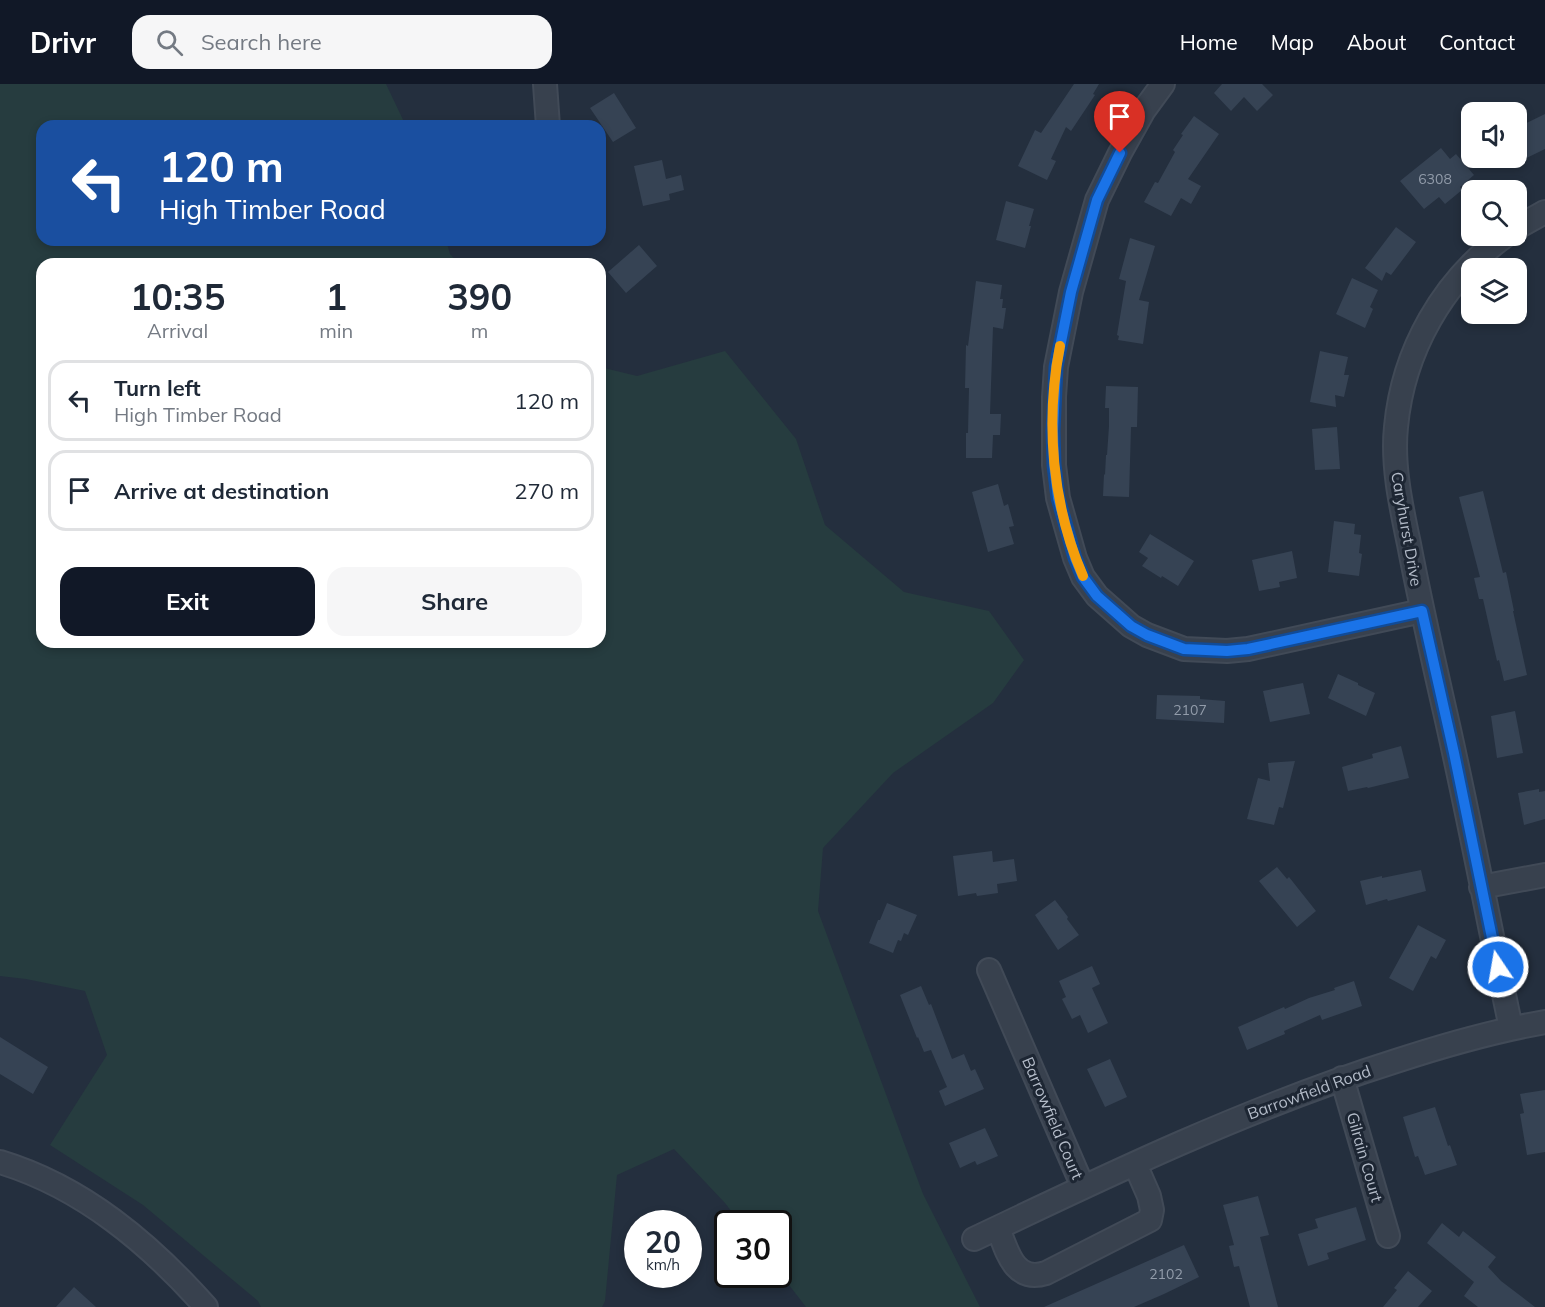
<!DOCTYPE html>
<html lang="en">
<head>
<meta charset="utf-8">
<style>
	:root { --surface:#fff; --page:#f6f6f7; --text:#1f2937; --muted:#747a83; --line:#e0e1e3; --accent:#111827 }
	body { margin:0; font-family:Mulish,sans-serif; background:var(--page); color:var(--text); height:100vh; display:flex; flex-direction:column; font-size:22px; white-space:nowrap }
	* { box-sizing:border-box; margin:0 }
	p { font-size:20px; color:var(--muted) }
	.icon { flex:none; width:33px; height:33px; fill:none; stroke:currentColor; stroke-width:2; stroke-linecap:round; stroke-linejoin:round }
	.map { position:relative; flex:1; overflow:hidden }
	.drawer { position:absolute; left:36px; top:174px; width:570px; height:390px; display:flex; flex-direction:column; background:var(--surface); border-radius:18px; box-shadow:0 3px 9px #0003 }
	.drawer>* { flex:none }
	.hud { position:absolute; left:36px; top:36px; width:570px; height:126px; border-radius:18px; box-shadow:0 3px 9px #0003; background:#1a4fa0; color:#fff; overflow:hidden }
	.buttons { position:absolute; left:1461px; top:18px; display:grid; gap:12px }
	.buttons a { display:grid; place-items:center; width:66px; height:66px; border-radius:12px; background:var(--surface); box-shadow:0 3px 9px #0003; font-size:30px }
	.speed { position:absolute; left:624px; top:1126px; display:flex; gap:12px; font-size:30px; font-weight:700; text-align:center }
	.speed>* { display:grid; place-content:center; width:78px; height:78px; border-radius:50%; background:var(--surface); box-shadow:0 3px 9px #0003; line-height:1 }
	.speed small { font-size:15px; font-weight:400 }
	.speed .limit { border:3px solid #111; border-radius:9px; background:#fff; color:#111 }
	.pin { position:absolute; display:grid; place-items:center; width:51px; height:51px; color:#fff; margin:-62px -26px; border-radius:50% 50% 50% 0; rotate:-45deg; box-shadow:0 0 6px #0007 }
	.pin .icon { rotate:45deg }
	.me { position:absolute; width:66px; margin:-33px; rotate:348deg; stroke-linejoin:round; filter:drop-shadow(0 0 4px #0008) }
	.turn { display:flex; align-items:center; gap:21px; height:126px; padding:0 24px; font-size:27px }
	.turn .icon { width:78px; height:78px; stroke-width:2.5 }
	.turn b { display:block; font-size:42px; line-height:51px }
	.eta { display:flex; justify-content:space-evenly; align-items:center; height:102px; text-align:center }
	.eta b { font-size:36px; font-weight:700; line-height:42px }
	.button { display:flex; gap:12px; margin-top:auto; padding:12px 24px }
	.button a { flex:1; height:69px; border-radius:18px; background:var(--accent); color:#fff; font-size:24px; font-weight:700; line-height:69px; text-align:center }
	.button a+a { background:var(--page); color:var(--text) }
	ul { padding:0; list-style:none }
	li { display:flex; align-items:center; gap:18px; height:81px; margin:0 12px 9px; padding:0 12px; border:3px solid var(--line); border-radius:18px }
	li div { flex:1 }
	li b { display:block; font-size:22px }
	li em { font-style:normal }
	header { display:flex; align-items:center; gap:36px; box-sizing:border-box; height:84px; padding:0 30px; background:var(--accent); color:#fff }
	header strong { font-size:28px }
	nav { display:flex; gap:33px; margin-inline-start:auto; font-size:21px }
	.search { width:420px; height:54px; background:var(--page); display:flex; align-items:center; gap:15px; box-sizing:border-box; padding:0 21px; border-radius:18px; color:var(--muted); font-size:22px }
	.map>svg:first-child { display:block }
	.green { fill:#263c3f }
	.building { fill:#364354 }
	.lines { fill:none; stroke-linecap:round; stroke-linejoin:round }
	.minor-casing { stroke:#414a57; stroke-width:26 }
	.minor { stroke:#38414e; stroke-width:22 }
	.route-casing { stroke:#114b97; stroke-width:15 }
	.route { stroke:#1a73e8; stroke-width:10 }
	.slow { stroke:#f59e0b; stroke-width:10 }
	.labels { text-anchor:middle; stroke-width:6; stroke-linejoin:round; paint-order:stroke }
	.number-label { font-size:14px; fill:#929caa }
	.street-label { font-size:16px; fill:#b4bcc9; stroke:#1d2633 }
</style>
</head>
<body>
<header>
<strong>Drivr</strong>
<div class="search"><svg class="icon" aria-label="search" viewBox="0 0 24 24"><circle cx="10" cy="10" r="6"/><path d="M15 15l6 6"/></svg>Search here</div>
<nav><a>Home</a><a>Map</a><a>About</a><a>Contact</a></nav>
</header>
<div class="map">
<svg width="1545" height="1223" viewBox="0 0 1545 1223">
	<rect width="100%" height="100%" fill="#242f3e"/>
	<path class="green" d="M 0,0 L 386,0 L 406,42 L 42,42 L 42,156 L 446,156 L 450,170 L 459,180 L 42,180 L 42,558 L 600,558 L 600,283 L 637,292 L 725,267 L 796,355 L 825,441 L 904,508 L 989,527 L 1024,576 L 993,619 L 893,689 L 823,764 L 818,827 L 923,1110 L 980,1223 L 806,1223 L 779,1188 L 778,1140 L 741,1140 L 725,1119 L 674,1065 L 617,1091 L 605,1217 L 602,1223 L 261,1223 L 258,1217 L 143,1121 L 50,1061 L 107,971 L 85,907 L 26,895 L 0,892 Z"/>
	<path class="building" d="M 1074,0 L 1099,0 L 1093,10 L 1095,11 L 1071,47 L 1066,43 L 1051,75 L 1056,77 L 1047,96 L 1018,82 L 1035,46 L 1041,49 Z
		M 1222,0 L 1262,0 L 1273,11 L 1257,27 L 1244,13 L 1231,27 L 1214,9 Z
		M 614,9 L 636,44 L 613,58 L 590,24 Z
		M 1545,30 L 1545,65 L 1516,79 L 1516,44 Z
		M 1194,32 L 1219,50 L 1188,95 L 1201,102 L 1191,120 L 1181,114 L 1171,132 L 1144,118 L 1155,98 L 1158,99 L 1175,68 L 1173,66 L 1183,51 L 1181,50 Z
		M 1441,64 L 1450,75 L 1456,70 L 1474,91 L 1460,103 L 1462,106 L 1445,120 L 1439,113 L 1424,125 L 1400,97 Z
		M 662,76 L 666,95 L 681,91 L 684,106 L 669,110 L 670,116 L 643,122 L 634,82 Z
		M 1006,117 L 1034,125 L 1029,142 L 1031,142 L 1025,164 L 996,156 Z
		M 1396,143 L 1416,158 L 1391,191 L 1386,188 L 1382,197 L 1365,184 Z
		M 1130,154 L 1155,162 L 1139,216 L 1149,218 L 1143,260 L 1118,256 L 1119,252 L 1117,251 L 1126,197 L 1119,195 Z
		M 639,161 L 657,182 L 626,209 L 608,188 Z
		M 1352,194 L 1378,206 L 1370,223 L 1373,225 L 1365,244 L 1336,230 Z
		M 976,197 L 1002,201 L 1000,215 L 1003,215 L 1002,224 L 1006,224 L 1003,245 L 993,243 L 990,330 L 1001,330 L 1000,351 L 993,351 L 992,374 L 966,374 L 966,349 L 968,349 L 969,304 L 965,304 L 966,261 L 968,262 Z
		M 1320,267 L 1348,273 L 1344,291 L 1349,291 L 1344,313 L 1335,311 L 1336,323 L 1310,318 Z
		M 1106,302 L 1138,303 L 1137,343 L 1131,343 L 1129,413 L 1103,412 L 1104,390 L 1105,391 L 1106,371 L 1107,371 L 1109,342 L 1109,324 L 1105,324 Z
		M 1337,343 L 1340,385 L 1315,386 L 1312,345 Z
		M 998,400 L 1004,422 L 1008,420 L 1014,442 L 1009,443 L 1014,460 L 988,468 L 972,408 Z
		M 1483,407 L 1503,489 L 1506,488 L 1514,527 L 1513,527 L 1527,591 L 1504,597 L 1499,576 L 1497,577 L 1483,515 L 1479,515 L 1474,494 L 1480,493 L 1459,413 Z
		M 1334,437 L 1355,440 L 1354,450 L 1361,451 L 1359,469 L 1362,470 L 1359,492 L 1328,488 Z
		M 1150,450 L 1194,477 L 1178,502 L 1162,492 L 1161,494 L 1142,482 L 1148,474 L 1139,468 Z
		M 1292,467 L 1297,494 L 1279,498 L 1280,503 L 1259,507 L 1252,476 Z
		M 1338,590 L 1358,599 L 1358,601 L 1375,609 L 1366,632 L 1328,614 Z
		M 1303,599 L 1310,630 L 1270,638 L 1263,607 Z
		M 1157,611 L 1200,612 L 1200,615 L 1225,617 L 1224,639 L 1156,635 Z
		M 1515,627 L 1523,669 L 1497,674 L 1491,632 Z
		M 1401,662 L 1409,694 L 1368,704 L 1367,703 L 1348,707 L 1342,683 L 1373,674 L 1372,670 Z
		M 1295,677 L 1283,724 L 1279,723 L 1274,741 L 1247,735 L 1258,694 L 1270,697 L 1268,679 Z
		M 1539,705 L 1539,708 L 1545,707 L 1545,735 L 1524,741 L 1518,709 Z
		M 992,767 L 993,778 L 1014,775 L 1017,797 L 997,800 L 998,809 L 977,812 L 976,809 L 958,812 L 953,772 Z
		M 1277,783 L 1287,795 L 1289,793 L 1316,827 L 1297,843 L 1259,797 Z
		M 1421,786 L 1426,807 L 1388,817 L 1387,815 L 1366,821 L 1360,797 L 1382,792 L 1382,794 Z
		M 1055,816 L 1068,833 L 1067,835 L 1079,851 L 1058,866 L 1035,831 Z
		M 887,819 L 917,831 L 908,851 L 904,849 L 901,857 L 898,856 L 893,869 L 869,859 L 878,836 L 880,836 Z
		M 1418,841 L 1446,856 L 1436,875 L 1431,872 L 1413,907 L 1389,894 Z
		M 1092,882 L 1100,900 L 1092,904 L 1108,939 L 1088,949 L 1080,931 L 1072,935 L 1062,915 L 1066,913 L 1059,897 Z
		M 1354,897 L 1362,922 L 1322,936 L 1320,931 L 1284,947 L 1285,950 L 1247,966 L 1238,943 L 1284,923 L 1285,925 L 1309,914 L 1335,906 L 1334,904 Z
		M 921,902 L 929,921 L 931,920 L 952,975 L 964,970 L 971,987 L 975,985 L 984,1005 L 945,1022 L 939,1007 L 947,1003 L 931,966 L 924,968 L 918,953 L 917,954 L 900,911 Z
		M 0,953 L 48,983 L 33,1010 L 0,990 Z
		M 1110,975 L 1127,1013 L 1105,1023 L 1087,985 Z
		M 1545,1006 L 1545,1068 L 1527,1071 L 1520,1030 L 1524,1029 L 1520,1010 Z
		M 1435,1023 L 1448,1062 L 1450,1061 L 1457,1081 L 1425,1091 L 1418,1072 L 1415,1073 L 1403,1033 Z
		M 985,1044 L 998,1072 L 977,1081 L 975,1077 L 960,1084 L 949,1059 Z
		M 1258,1112 L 1269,1151 L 1260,1153 L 1278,1223 L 1250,1223 L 1239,1182 L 1234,1183 L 1229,1162 L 1234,1161 L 1223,1121 Z
		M 1356,1123 L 1366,1156 L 1327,1169 L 1329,1175 L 1308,1182 L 1298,1150 L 1318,1144 L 1315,1135 Z
		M 1442,1139 L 1459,1153 L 1463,1147 L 1496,1173 L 1488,1183 L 1501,1197 L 1535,1223 L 1478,1223 L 1464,1212 L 1474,1198 L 1427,1159 Z
		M 1184,1161 L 1199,1193 L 1164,1210 L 1134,1223 L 1044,1223 Z
		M 1408,1187 L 1432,1207 L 1418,1223 L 1383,1223 L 1397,1206 L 1394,1204 Z
		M 74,1203 L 96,1223 L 56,1223 Z"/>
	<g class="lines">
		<g class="minor-casing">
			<path id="minor" d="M 545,0 L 548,42
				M 1163,0 L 1144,26 L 1120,69 L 1097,116 L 1071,208 L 1056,283 L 1054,313 L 1054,381 L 1058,414 L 1075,474 L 1083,493 L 1097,512 L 1131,542 L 1147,551 L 1184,565 L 1227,567 L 1248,565 L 1422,527
				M 1516,144 L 1545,128
				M 1505,152 C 1443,196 1403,267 1396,343 C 1392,381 1401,422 1409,460 C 1419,513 1431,566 1443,619 C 1468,727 1488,836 1511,944
				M 1481,803 L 1545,791
				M 989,886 L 1083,1103
				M 1342,994 L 1388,1152
				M 0,1078 C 83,1103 150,1160 206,1223
				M 998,1144 C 1007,1167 1014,1199 1046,1189 L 1150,1136 L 1152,1126 L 1149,1112 L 1135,1080
				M 974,1155 C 1112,1089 1250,1023 1396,977 C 1445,961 1494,947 1545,938"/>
		</g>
		<use href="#minor" class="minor"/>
	</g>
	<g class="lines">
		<g class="route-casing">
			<path id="route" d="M 1120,69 L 1097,116 L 1071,208 L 1056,283 L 1053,347 L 1054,381 L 1058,414 L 1075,474 L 1083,493 L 1097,512 L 1131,542 L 1147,551 L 1184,565 L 1227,567 L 1248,565 L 1422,527 L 1454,669 L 1498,883"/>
		</g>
		<use href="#route" class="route"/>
		<path class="slow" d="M 1060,262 C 1045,338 1052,421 1083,492"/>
	</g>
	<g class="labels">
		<g class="number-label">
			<text x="1435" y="100">6308</text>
			<text x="1190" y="631">2107</text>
			<text x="1166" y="1195">2102</text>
		</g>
		<g class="street-label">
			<text transform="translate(1407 445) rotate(80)" y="6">Caryhurst Drive</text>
			<text transform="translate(1309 1008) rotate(-20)" y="6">Barrowfield Road</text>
			<text transform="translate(1053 1034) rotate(67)" y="6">Barrowfield Court</text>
			<text transform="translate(1365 1073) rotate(74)" y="6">Gilrain Court</text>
		</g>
	</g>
</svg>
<div class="buttons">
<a><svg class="icon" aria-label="sound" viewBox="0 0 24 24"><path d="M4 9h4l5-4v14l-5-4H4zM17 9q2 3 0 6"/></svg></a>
<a><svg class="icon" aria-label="search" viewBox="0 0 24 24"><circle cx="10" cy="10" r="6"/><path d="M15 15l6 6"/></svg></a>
<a><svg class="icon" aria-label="layers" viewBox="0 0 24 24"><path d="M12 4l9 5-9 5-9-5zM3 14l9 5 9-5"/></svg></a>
</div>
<div class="speed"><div>20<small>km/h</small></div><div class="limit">30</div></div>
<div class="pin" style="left:1120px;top:69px;background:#d93025"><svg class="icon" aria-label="arrive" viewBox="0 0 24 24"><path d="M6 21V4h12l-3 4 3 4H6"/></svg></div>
<svg class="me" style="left:1498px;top:883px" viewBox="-20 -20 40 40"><circle r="17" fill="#1a73e8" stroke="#fff" stroke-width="3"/><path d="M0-11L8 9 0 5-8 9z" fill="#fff"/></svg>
<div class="hud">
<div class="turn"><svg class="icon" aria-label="left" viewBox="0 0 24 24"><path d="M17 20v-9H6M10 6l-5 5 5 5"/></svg><div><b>120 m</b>High Timber Road</div></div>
</div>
<section class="drawer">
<div class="eta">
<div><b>10:35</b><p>Arrival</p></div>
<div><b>1</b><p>min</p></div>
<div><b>390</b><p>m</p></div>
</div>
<ul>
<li><svg class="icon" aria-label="left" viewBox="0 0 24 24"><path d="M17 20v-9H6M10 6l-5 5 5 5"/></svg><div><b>Turn left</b><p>High Timber Road</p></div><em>120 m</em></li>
<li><svg class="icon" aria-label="arrive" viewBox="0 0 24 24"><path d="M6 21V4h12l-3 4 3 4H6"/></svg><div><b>Arrive at destination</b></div><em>270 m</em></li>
</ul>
<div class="button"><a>Exit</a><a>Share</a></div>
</section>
</div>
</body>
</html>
